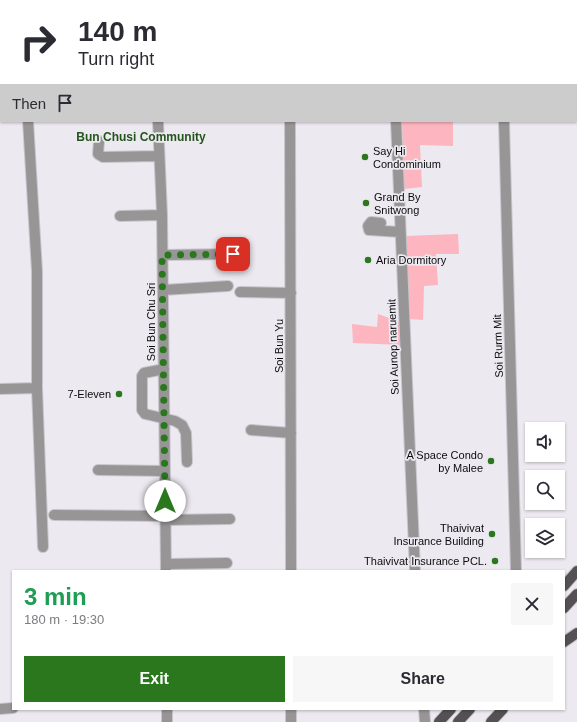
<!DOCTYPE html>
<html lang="en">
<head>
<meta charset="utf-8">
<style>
	:root { --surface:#fff; --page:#f7f7f7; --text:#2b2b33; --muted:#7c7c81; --accent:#2a771e }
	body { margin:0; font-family:Arial,sans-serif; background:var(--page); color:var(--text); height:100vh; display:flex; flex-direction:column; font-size:15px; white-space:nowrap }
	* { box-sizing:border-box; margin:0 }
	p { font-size:13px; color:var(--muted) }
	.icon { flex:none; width:22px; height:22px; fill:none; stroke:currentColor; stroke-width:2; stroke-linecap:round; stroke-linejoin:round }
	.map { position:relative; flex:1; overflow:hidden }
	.panel { position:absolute; left:12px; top:570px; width:553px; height:140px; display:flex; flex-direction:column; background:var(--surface); border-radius:0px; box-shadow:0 1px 3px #0004 }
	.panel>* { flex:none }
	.hud { position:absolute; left:0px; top:0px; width:577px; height:122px; box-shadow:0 1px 3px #0004; background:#fff; color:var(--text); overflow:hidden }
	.controls { position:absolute; left:525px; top:422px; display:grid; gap:8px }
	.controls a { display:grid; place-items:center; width:40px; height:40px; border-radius:0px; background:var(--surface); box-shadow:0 1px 3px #0004; font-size:20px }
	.pin { position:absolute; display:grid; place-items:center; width:34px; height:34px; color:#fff; margin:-17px; border-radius:8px; box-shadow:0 2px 6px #0006 }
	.me { position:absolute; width:44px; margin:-22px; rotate:0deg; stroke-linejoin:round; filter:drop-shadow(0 0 3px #0008) }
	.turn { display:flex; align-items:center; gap:14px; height:84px; padding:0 12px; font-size:18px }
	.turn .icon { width:52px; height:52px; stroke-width:2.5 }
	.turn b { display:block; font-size:28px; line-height:34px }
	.then { display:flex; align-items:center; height:38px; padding:0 12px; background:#0003; gap:8px; font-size:15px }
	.round { display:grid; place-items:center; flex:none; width:42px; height:42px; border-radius:0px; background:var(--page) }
	.headline { display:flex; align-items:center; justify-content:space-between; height:68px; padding:0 12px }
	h1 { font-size:24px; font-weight:600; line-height:30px; color:#1e9e55 }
	.cta { display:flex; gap:8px; margin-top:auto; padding:8px 12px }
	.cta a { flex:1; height:46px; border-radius:0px; background:var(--accent); color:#fff; font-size:16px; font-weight:600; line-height:46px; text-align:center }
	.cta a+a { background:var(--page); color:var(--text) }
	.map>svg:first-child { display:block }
	.green { fill:#fdb5bf }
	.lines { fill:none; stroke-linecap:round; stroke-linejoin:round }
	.minor-casing { stroke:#c8c5cc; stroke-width:12 }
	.primary-casing { stroke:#c8c5cc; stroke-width:12 }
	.minor { stroke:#989597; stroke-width:10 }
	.primary { stroke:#555053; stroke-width:10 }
	.route { stroke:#2a771e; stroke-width:7; stroke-dasharray:0 12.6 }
	.poi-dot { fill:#2a771e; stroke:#ece9f0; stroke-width:1.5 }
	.labels { text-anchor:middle; stroke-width:3.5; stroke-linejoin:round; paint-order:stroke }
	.poi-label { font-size:11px; fill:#0c0b0d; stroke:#ece9f0; text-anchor:end }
	.street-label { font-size:11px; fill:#0c0b0d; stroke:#ece9f0 }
	.neighbourhood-label { font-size:12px; font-weight:bold; fill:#24541d; stroke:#ece9f0 }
</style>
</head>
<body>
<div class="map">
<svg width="577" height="722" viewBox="0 0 577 722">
	<rect width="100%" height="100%" fill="#ece9f0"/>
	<path class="green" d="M 402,121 L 453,121 L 453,146 L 420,145 L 422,187 L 404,189 Z
		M 458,234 L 459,254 L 436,254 L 438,285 L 424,286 L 423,320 L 409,319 L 405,236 Z
		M 378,314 L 400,322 L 402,345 L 353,343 L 352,324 L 377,327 Z"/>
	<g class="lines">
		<g class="minor-casing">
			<path id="minor" d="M 20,0 L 20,1
				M 155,0 L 155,1
				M 290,0 L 290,1
				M 393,0 L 393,1
				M 500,0 L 500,1
				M 28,121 L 37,271 L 37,388 L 43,547
				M 158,121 L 162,215 L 166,571
				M 290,121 L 291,571
				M 396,121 L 415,571
				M 504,121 L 516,571
				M 99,141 L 98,154 L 103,157 L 159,156
				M 120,216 L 162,215
				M 381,223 L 371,222 L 368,226 L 369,230 L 400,232
				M 163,255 L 233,254
				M 163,290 L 228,286
				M 240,292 L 291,293
				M 164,369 L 144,373 L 142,376 L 142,410 L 145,414 L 175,421 L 182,425 L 186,433 L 187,462
				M 0,389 L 37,388
				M 251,430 L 291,433
				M 98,470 L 165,471
				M 54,515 L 165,516
				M 165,520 L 230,519
				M 166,564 L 227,563
				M 0,709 L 13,708
				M 167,709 L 167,722
				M 424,709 L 425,722
				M 291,722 L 291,709"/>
		</g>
		<g class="primary-casing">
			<path id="primary" d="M 564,586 L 577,571
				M 564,608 L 577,594
				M 564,642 L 577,633
				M 439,722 L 451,709
				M 458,722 L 470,709
				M 491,722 L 503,709"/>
		</g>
		<use href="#minor" class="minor"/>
		<use href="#primary" class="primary"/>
	</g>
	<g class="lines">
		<path class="route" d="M 165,501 L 162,255 L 233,254"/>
	</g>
	<g class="poi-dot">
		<circle cx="365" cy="157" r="4"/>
		<circle cx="366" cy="203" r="4"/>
		<circle cx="368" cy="260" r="4"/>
		<circle cx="119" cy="394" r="4"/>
		<circle cx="491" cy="461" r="4"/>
		<circle cx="492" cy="534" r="4"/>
		<circle cx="495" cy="561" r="4"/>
	</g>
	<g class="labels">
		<g class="poi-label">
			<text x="373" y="155" text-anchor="start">Say Hi<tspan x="373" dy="13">Condominium</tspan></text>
			<text x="374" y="201" text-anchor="start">Grand By<tspan x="374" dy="13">Snitwong</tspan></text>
			<text x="376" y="264" text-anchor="start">Aria Dormitory</text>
			<text x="111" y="398">7-Eleven</text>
			<text x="483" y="459">A Space Condo<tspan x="483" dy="13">by Malee</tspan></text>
			<text x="484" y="532">Thaivivat<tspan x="484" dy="13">Insurance Building</tspan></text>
			<text x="487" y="565">Thaivivat Insurance PCL.</text>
		</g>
		<g class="street-label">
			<text transform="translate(151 322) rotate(-90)" y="4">Soi Bun Chu Sri</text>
			<text transform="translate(279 346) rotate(-90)" y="4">Soi Bun Yu</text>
			<text transform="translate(498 346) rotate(-92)" y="4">Soi Rurm Mit</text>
			<text transform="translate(393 347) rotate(-92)" y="4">Soi Aunop naruemit</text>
		</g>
		<g class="neighbourhood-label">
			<text x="141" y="141">Bun Chusi Community</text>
		</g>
	</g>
</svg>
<div class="controls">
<a><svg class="icon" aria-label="sound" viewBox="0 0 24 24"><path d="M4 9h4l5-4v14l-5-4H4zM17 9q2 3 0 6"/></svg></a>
<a><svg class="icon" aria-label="search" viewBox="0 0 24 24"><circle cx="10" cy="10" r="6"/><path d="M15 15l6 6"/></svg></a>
<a><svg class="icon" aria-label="layers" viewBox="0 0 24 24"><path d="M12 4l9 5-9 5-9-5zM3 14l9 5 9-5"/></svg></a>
</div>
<div class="pin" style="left:233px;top:254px;background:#d93025"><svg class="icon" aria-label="arrive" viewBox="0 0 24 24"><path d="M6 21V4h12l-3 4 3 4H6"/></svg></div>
<svg class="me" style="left:165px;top:501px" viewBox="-20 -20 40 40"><circle r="19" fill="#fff"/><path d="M0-13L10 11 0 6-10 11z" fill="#2a771e"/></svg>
<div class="hud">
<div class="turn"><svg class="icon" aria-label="right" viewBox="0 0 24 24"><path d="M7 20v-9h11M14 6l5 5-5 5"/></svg><div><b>140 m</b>Turn right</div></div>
<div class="then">Then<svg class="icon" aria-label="arrive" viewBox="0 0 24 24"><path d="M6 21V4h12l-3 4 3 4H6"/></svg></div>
</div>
<section class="panel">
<div class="headline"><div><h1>3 min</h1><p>180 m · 19:30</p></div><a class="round"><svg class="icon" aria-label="close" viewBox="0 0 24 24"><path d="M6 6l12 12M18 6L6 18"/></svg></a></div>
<div class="cta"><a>Exit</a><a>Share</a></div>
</section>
</div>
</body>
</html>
